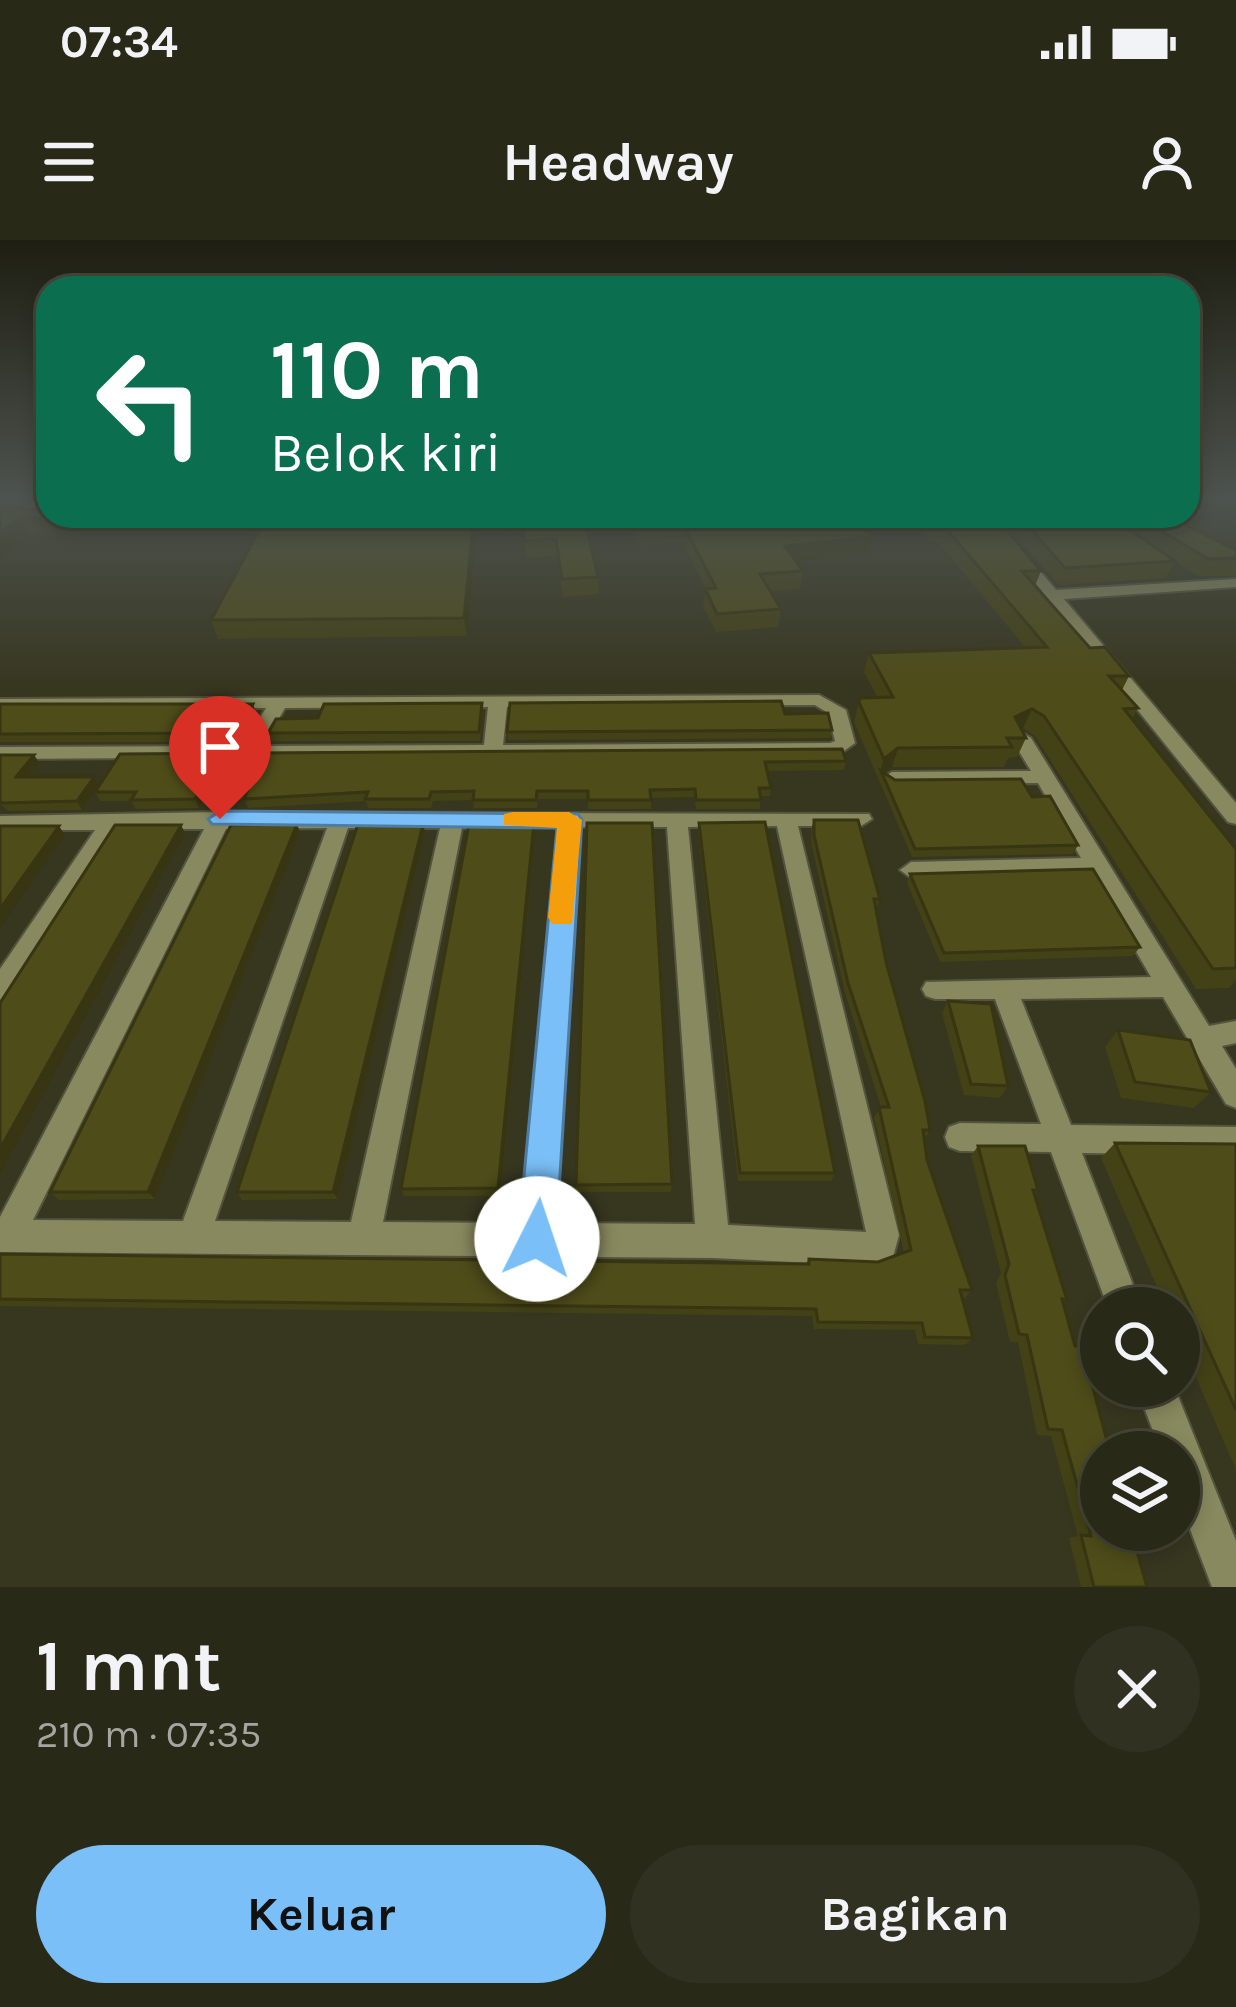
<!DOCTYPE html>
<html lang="id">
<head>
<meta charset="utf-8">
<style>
	:root { --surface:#292918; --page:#313121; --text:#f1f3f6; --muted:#a5a6a2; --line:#454537; --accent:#7abff8 }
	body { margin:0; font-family:Karla,sans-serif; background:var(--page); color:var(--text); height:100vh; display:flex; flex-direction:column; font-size:45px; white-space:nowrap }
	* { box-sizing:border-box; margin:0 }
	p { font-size:39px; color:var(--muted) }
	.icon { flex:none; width:66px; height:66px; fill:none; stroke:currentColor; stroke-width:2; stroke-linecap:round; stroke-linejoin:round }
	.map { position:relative; height:1347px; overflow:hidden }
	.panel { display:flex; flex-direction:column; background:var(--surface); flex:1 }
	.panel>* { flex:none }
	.hud { position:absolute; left:36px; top:36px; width:1164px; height:252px; border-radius:36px; box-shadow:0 6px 18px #0003,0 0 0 3px var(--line); background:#0b6e4f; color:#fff; overflow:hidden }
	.tools { position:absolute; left:1080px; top:1047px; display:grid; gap:24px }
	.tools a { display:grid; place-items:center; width:120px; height:120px; border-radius:50%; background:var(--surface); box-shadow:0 6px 18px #0003,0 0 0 3px var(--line); font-size:60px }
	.pin { position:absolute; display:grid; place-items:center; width:102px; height:102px; color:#fff; margin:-123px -51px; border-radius:50% 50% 50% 0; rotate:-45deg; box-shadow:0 0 12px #0007 }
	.pin .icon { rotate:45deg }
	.me { position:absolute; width:132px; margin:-66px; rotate:4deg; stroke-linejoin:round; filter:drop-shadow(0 0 9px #0008) }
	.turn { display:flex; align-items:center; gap:42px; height:252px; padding:0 36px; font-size:54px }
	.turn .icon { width:156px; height:156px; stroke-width:2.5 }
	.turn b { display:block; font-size:84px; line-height:102px }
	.round { display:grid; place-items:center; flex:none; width:126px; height:126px; border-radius:63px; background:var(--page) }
	.overview { display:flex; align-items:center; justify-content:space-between; height:204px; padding:0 36px }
	h1 { font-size:72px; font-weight:700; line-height:90px }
	.button { display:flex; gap:24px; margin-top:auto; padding:24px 36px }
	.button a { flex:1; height:138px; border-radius:72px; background:var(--accent); color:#111; font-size:48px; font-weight:700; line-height:138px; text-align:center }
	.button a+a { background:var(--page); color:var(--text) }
	.status { display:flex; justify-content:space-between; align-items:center; height:84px; padding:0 60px; background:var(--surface); direction:ltr }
	.status svg { height:33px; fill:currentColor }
	header { display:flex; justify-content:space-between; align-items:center; height:156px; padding:0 36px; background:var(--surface); font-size:54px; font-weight:700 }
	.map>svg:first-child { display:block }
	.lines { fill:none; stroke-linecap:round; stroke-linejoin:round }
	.street-casing { stroke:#54543e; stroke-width:4 }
	.street { fill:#89895f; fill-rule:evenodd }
	.wall { fill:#434116 }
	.shaded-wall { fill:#373512 }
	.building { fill:#4e4c19; stroke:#373512; stroke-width:3 }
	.route { fill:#7abff8; stroke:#4f7ca1; stroke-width:3 }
	.slow { fill:#f59e0b }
</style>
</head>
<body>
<div class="status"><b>07:34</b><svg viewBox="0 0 49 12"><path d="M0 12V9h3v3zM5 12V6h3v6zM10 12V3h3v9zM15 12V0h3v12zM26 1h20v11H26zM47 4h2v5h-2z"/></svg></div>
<header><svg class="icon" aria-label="menu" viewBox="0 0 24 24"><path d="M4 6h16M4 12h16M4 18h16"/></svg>Headway<svg class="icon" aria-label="person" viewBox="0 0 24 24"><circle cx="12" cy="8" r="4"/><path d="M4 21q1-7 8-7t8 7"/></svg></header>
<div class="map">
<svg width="1236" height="1347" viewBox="0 0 1236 1347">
	<rect width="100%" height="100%" fill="#373720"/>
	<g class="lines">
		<g class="street-casing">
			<path id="street" d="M 38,256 L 48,256 L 48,259 L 32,281 L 22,281 L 21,278 Z
				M 981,276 L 994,276 L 1056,350 L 1236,339 L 1236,347 L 1064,359 L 1236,563 L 1236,584 L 1228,582 Z
				M 819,455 L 846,470 L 855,503 L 841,513 L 0,519 L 0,507 L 243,506 L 266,468 L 0,469 L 0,459 ZM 815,465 L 828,473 L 835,501 L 830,503 L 503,505 L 507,467 ZM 488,467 L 484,505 L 263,506 L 285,468 Z
				M 1021,492 L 1031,498 L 1209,786 L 1236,781 L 1236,803 L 1222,806 L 1236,829 L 1236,868 L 1226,864 L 1163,757 L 1021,759 L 1071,885 L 1236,887 L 1236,915 L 1082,913 L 1142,1068 L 1108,1068 L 1051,912 L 960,911 L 949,907 L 945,897 L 949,887 L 960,883 L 1041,884 L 995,759 L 935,759 L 926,756 L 922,749 L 926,742 L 1151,737 L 1090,633 L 911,638 L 900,630 L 911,622 L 1081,618 L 1038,543 L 892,544 L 882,538 L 892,532 L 1031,531 L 1011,498 Z
				M 220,572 L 869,574 L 872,579 L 861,586 L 798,586 L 899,995 L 893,1017 L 873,1026 L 713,1018 L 0,1012 L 0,977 L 204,589 L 117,589 L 9,757 L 0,760 L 0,729 L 95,590 L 0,590 L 0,576 ZM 777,586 L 866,992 L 728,985 L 688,587 ZM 558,587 L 522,983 L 383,982 L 462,588 ZM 579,587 L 667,587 L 695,984 L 555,983 ZM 327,588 L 183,981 L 33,980 L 226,589 ZM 348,588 L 440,588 L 351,982 L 215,981 Z
				M 1136,1146 L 1174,1146 L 1236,1301 L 1236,1347 L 1212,1347 L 1179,1260 L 1179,1212 L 1161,1212 Z"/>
		</g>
		<use href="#street" class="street"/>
	</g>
	<path class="wall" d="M 0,256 L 34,256 L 22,269 L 46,268 L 40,256 L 48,256 L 48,276 L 56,295 L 29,295 L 0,317 Z
		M 210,276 L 476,276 L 477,288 L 467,396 L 218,399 L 211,380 L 264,283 L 213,284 Z
		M 522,276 L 584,276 L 598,337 L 599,354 L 563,357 L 557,316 L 526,318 Z
		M 629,276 L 835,276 L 868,314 L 797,322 L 803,331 L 800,349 L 770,351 L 781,369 L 778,387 L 716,392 L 703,367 L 706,349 L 683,303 L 638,305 Z
		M 893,276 L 995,276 L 1041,331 L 1035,346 L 1090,408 L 1129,436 L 1122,450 L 1138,468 L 1132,479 L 1236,609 L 1236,740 L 1229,748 L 1196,749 L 1035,496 L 1023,488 L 1021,489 L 1026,498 L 1017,517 L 1008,518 L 1004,527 L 892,527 L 885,534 L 895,540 L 1032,557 L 1078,605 L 1073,614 L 912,617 L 854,482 L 860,458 L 878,458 L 864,432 L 869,413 L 1025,407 L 938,302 L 930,302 L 922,291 L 904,291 Z
		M 1000,276 L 1166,276 L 1236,310 L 1236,336 L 1198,336 L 1175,321 L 1166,338 L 1058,345 Z
		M 0,464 L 256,473 L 240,502 L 0,502 Z
		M 483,472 L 480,501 L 271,501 L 268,493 Z
		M 832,490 L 830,498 L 508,500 L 507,492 Z
		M 120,514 L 846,521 L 844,530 L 767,531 L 771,548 L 770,556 L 760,556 L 760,569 L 696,569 L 694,557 L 651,558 L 651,569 L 588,569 L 588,559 L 538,559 L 537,568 L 474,568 L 473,560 L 433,561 L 431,568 L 368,568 L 366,561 L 248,568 L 244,559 L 203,560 L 199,568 L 136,569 L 131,561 L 100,561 L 95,552 Z
		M 0,515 L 34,515 L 39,523 L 29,537 L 94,537 L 99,545 L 82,570 L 8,571 L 0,564 Z
		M 814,580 L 880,659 L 876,670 L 886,722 L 930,890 L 924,900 L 927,920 L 972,1050 L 965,1058 L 962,1058 L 973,1098 L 965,1105 L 918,1104 L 915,1090 L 814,1089 L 812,1076 L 0,1066 L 0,1014 L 806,1024 L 809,1019 L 878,1022 L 904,1013 L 874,877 L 881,867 L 845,753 L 812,606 L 811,590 Z
		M 699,583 L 835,933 L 831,941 L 738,941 L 698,591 Z
		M 297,584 L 300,593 L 155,959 L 59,960 L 50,952 Z
		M 425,592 L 338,959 L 242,960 L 237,952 Z
		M 535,592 L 500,956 L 404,956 L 401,949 Z
		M 910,634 L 1140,707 L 1133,716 L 940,722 L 907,643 Z
		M 948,761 L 1008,846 L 1000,858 L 964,855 L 942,773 Z
		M 1118,790 L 1211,852 L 1194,868 L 1121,858 L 1105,807 Z
		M 1115,903 L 1236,904 L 1236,1230 L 1179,1098 L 1179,1068 L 1166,1068 L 1101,918 Z
		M 978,906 L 1038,950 L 1034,955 L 1067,1060 L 1063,1063 L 1101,1212 L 1147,1347 L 1081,1347 L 1069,1298 L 1078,1296 L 1051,1196 L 1037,1195 L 1018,1102 L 1010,1102 L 996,1043 L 1001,1033 L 971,916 Z
		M 672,944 L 671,952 L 576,952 L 576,945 Z"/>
	<path class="shaded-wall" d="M 0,256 L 34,256 L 22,270 L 0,272 Z
		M 51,276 L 81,276 L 56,295 L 47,278 Z
		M 474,276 L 477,288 L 467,396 L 464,378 Z
		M 21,278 L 29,295 L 0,317 L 0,293 Z
		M 872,297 L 868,314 L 783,323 L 785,306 Z
		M 253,464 L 256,473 L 240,502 L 237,493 Z
		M 1032,469 L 1023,488 L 1007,497 L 1015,477 Z
		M 898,508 L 892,527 L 882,535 L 881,531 L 878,539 L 884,519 Z
		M 34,515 L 39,523 L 22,546 L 16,537 Z
		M 94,537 L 99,545 L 82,570 L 77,561 Z
		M 199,551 L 203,560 L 199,568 L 195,559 Z
		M 534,583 L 535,592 L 500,956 L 498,948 Z
		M 297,584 L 300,593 L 155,959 L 148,952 Z
		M 423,584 L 425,592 L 338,959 L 333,952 Z
		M 181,585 L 185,593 L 0,934 L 0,909 Z
		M 59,586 L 65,595 L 0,688 L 0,669 Z"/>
	<path class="building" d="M 48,268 L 48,276 L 51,276 L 47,278 L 21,278 L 0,293 L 0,271 Z
		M 267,276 L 474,276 L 464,378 L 211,380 Z
		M 522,276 L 584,276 L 598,337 L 562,339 L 556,299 L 524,301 Z
		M 634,276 L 850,276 L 872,297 L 785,306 L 803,331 L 760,334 L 781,369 L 717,374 L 705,349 L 716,348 L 684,286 L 639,288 Z
		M 928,276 L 995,276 L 1041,331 L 1022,331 L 1090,408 L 1105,407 L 1129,436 L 1109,436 L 1138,468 L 1124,469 L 1236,609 L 1236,728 L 1213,729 L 1044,476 L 1032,469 L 1015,477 L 1026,498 L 1007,498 L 1012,507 L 898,508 L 884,519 L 859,462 L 860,458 L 893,457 L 869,413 L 1047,407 L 943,285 L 935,285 Z
		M 1020,276 L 1117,276 L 1120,283 L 1175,321 L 1065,328 Z
		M 1137,276 L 1166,276 L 1236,310 L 1236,318 L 1208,319 Z
		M 781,461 L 785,474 L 828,473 L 832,490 L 507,492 L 510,463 Z
		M 482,463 L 479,492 L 268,493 L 276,479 L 318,478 L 324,464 Z
		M 0,464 L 253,464 L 237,493 L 0,494 Z
		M 842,509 L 846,521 L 765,522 L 771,548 L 759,548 L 761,560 L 696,560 L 695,549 L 650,550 L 651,560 L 588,560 L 588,551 L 537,551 L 536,560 L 473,560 L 474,551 L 431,552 L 429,559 L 365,559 L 368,552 L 244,559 L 248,550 L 199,551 L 195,559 L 131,560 L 136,552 L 95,552 L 120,514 Z
		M 0,515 L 34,515 L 16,537 L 94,537 L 77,561 L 2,563 L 0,561 Z
		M 881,531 L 895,540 L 1021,539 L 1032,557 L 1050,556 L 1078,605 L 915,609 Z
		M 814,580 L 858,580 L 880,659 L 874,659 L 886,722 L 925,861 L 930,890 L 923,890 L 927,920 L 972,1050 L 960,1050 L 973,1098 L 925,1097 L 922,1083 L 818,1082 L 816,1069 L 0,1059 L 0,1014 L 809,1024 L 809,1019 L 878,1022 L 911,1010 L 879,867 L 889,867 L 848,743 L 814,595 Z
		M 765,582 L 835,933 L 740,933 L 699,583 Z
		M 534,583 L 498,948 L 401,949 L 469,584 Z
		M 587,583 L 652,583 L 672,944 L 576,945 Z
		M 297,584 L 148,952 L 50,952 L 231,585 Z
		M 358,584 L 423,584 L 333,952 L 237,952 Z
		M 115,585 L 181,585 L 0,909 L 0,763 Z
		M 0,586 L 59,586 L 0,669 Z
		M 1093,629 L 1140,707 L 944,713 L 910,634 Z
		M 948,761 L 991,764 L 1008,846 L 971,844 Z
		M 1118,790 L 1190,800 L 1211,852 L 1135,842 Z
		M 1115,903 L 1236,904 L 1236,1170 Z
		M 978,906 L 1025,906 L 1038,950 L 1033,950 L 1067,1060 L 1062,1059 L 1075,1106 L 1082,1107 L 1110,1212 L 1101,1212 L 1101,1290 L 1131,1290 L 1147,1347 L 1094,1347 L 1081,1295 L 1091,1296 L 1062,1190 L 1048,1189 L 1027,1095 L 1019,1094 L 1005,1035 L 1009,1024 Z"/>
	<linearGradient id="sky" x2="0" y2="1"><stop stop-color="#1e1e12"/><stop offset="0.58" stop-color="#4d534e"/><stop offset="1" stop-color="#4d534e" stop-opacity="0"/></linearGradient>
	<rect width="1236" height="445" fill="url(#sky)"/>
	<path class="route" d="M 220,571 L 578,574 L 582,580 L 556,999 L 551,1013 L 537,1018 L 524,1013 L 518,999 L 557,588 L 212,584 L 208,579 Z"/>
	<path class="slow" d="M 513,572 L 569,572 L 582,580 L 572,684 L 552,684 L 548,677 L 557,588 L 504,585 L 504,574 Z"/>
</svg>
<div class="tools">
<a><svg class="icon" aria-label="search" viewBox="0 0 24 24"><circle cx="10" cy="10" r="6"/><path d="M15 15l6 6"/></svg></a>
<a><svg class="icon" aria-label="layers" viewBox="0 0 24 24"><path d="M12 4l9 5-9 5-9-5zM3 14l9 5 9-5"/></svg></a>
</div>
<div class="pin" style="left:220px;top:579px;background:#d93025"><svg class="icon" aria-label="arrive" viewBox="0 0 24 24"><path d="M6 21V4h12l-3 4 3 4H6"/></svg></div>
<svg class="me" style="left:537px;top:999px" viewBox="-20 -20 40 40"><circle r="19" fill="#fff"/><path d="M0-13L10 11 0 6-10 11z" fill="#7abff8"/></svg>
<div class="hud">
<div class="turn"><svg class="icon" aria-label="left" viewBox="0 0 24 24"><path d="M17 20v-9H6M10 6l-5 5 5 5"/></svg><div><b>110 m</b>Belok kiri</div></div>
</div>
</div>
<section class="panel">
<div class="overview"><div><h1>1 mnt</h1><p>210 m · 07:35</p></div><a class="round"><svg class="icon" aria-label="close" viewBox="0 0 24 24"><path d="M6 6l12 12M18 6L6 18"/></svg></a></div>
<div class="button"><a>Keluar</a><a>Bagikan</a></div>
</section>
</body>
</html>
